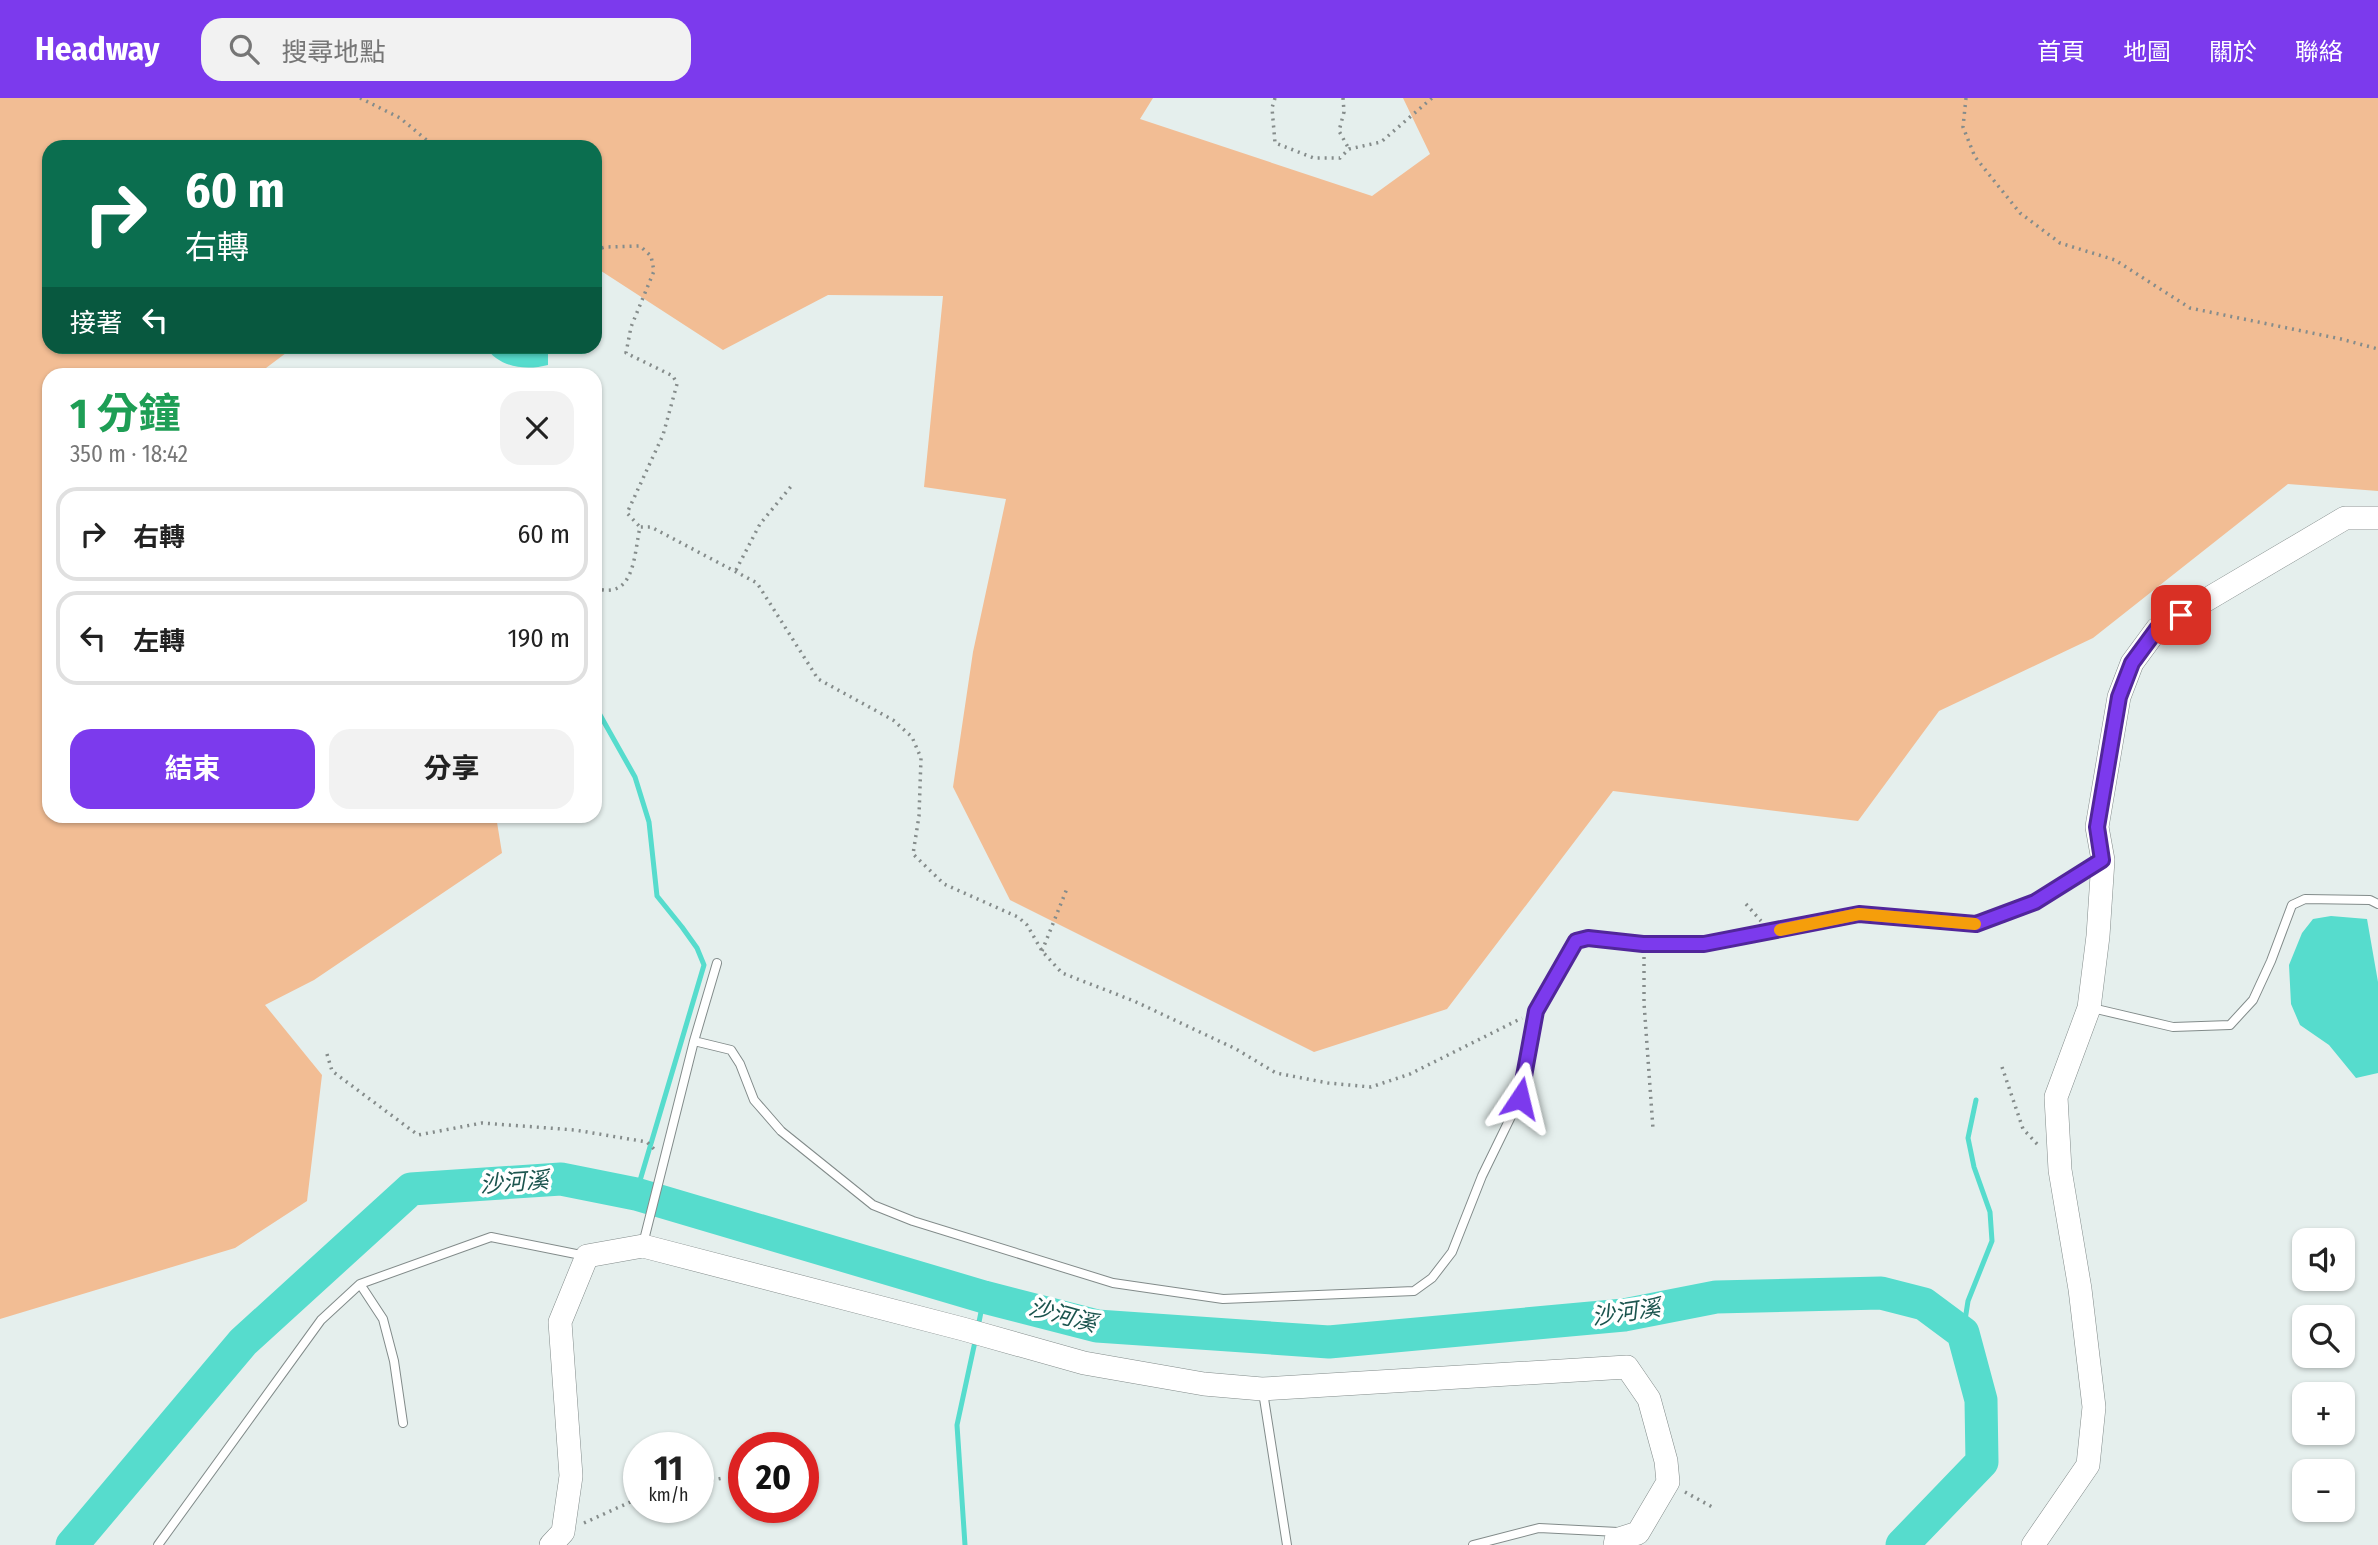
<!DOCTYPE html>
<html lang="zh-TW">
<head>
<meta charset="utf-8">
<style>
	:root { --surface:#fff; --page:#f2f2f2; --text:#222; --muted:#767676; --line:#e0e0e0; --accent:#7c3aed }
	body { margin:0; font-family:"Fira Sans Condensed","Noto Sans TC",sans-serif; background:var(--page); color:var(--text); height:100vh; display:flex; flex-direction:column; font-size:26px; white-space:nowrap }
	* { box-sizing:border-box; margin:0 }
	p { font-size:23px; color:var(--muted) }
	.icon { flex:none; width:38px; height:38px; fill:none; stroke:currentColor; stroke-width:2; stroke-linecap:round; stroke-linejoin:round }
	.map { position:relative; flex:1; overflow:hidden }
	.drawer { position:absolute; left:42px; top:270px; width:560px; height:455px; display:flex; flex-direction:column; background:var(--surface); border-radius:21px; box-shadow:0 2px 5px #0004 }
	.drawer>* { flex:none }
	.banner { position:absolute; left:42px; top:42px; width:560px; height:214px; border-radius:21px; box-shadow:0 2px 5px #0004; background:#0b6e4f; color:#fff; overflow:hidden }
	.buttons { position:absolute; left:2292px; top:1130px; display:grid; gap:14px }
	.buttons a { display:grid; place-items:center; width:63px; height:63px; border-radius:14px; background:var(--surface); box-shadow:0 2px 5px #0004; font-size:35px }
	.speed { position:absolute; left:623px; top:1334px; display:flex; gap:14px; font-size:35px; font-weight:700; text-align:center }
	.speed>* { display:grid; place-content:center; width:91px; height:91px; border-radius:50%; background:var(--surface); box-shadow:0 2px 5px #0004; line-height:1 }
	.speed small { font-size:18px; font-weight:400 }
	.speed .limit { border:10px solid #d22; background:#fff; color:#111 }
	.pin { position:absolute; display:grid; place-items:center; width:60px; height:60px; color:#fff; margin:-30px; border-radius:14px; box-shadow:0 4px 10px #0006 }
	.me { position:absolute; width:77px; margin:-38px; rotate:10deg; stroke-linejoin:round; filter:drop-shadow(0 0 5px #0008) }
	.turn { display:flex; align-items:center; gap:24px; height:147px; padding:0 28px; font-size:32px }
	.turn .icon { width:91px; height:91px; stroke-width:2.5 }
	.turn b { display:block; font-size:49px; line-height:60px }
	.then { display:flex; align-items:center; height:66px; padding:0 28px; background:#0003; gap:14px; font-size:26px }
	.round { display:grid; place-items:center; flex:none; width:74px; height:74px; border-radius:21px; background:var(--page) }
	.headline { display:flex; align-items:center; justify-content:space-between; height:119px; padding:0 28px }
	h1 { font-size:42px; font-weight:700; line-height:52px; color:#1e9e55 }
	.primary-button { display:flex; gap:14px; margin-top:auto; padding:14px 28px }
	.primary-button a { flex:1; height:80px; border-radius:21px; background:var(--accent); color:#fff; font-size:28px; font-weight:700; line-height:80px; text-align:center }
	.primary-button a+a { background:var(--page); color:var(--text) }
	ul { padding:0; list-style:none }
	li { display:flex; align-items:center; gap:21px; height:94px; margin:0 14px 10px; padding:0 14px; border:4px solid var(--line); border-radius:21px }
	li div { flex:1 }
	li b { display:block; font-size:26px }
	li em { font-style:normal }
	header { display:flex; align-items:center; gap:42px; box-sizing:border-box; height:98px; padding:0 35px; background:var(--accent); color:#fff }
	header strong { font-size:33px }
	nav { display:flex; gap:38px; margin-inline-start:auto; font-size:24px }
	.search { width:490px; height:63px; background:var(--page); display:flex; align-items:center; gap:18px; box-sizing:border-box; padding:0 24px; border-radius:21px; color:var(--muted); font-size:26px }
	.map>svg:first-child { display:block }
	.green { fill:#f2bd94 }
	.water { fill:#56dccd }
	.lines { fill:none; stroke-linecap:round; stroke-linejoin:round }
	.stream { stroke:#56dccd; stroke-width:5 }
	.river { stroke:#56dccd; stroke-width:33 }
	.lane-casing { stroke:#828b8a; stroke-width:10 }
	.secondary-casing { stroke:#828b8a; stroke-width:24 }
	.path { stroke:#858c8b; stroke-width:3.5; stroke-dasharray:2 5; stroke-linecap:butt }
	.lane { stroke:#fff; stroke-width:8 }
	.secondary { stroke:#fff; stroke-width:23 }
	.route-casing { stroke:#51269a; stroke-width:18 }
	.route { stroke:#7c3aed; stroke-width:12 }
	.slow { stroke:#f59e0b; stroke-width:12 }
	.labels { text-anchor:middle; stroke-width:7; stroke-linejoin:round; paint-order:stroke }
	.water-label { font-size:23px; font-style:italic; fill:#1b544e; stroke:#fff }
</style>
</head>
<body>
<header>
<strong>Headway</strong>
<div class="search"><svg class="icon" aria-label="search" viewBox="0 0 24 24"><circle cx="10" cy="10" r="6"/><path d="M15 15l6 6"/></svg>搜尋地點</div>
<nav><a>首頁</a><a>地圖</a><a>關於</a><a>聯絡</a></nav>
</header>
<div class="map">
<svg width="2378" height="1447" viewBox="0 0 2378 1447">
	<rect width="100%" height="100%" fill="#e5efed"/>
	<path class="green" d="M 0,0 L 1153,0 L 1140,21 L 1372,98 L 1430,56 L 1403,0 L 2378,0 L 2378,393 L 2288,386 L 2093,540 L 1939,613 L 1858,723 L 1613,693 L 1447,911 L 1314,954 L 1010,802 L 953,689 L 973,554 L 1006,401 L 924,389 L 943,198 L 828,197 L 723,252 L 595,169 L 595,49 L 49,49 L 49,248 L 294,249 L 258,276 L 49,276 L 49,531 L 45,532 L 49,539 L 49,718 L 496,718 L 502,755 L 314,882 L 265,907 L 322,977 L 307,1103 L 235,1150 L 0,1221 Z"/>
	<path class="water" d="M 486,249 L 548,249 L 548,267 C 525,273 498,269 486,249 Z
		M 2331,818 L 2367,821 L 2378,884 L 2378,975 L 2356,980 L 2329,947 L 2300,927 L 2291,906 L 2289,867 L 2302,835 L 2313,821 Z"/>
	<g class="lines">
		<path class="stream" d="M 595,608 L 635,679 L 649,724 L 657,798 L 682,829 L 697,850 L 704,867 L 636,1096
			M 978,1229 L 984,1199
			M 1963,1235 L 1968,1203 L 1992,1143 L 1990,1114 L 1974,1069 L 1968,1040 L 1976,1002
			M 965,1447 L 957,1327 L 976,1239"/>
		<path class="river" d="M 72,1447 L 243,1244 L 411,1091 L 561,1081 L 636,1096 L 984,1199 L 1097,1228 L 1329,1244 L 1624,1217 L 1716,1199 L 1881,1195 L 1924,1206 L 1963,1235 L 1981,1302 L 1982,1364 L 1902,1447"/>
		<g class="lane-casing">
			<path id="lane" d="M 2092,910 L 2173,929 L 2230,927 L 2253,902 L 2271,863 L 2292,807 L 2305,801 L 2370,802 L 2378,806
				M 694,943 L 731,952 L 740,966 L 754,1002 L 781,1033 L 873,1107 L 913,1123 L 1113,1185 L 1223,1201 L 1414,1193 L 1432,1180 L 1452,1154 L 1482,1078 L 1520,1000 L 1536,913 L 1576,843 L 1588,840 L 1643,846 L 1705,846 L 1859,816 L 1976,826 L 2035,804 L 2100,764
				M 643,1146 L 694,943 L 717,865
				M 360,1186 L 383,1221 L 394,1263 L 403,1325
				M 1263,1294 L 1287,1447
				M 158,1447 L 321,1222 L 360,1186 L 491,1139 L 586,1158
				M 1473,1447 L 1539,1430 L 1618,1434"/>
		</g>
		<g class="secondary-casing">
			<path id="secondary" d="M 551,1447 L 563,1434 L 571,1378 L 560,1224 L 587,1158 L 643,1148 L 963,1231 L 1084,1265 L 1204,1286 L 1262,1291 L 1627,1269 L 1649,1301 L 1666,1363 L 1668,1384 L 1638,1435 L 1616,1442 L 1615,1447
				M 2033,1447 L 2088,1367 L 2094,1309 L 2080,1191 L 2060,1072 L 2056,999 L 2089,910 L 2098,838 L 2103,762 L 2097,729 L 2119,599 L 2132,565 L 2157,531 L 2345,420 L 2378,420"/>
		</g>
		<path class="path" d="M 360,0 L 400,20 L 435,49
			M 1275,0 L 1272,10 L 1275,45 L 1314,60 L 1340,60 L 1349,51 L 1381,44 L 1432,0
			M 1343,0 L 1344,14 L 1339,33 L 1349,51
			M 1966,0 L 1963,29 L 1975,59 L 2020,115 L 2060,145 L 2115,162 L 2190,210 L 2341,241 L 2378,251
			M 595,152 L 605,149 L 640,148 L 651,158 L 654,173 L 631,229 L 626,255 L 673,278 L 677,286 L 663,337 L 627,415 L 640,429
			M 736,472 L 760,426 L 793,386
			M 595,490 C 635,503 634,456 640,429 L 651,429 L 757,485 L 818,581 L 893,622 L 912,639 L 921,660 L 919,718 L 913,756 L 944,786 L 1018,819 L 1027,827 L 1042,853 L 1062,875 L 1134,903 L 1236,951 L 1276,975 L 1328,985 L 1371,989 L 1410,976 L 1522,920
			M 1746,806 L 1761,823
			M 1042,853 L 1068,788
			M 1644,859 L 1644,905 L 1653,1031
			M 327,956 L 332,973 L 418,1037 L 482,1025 L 575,1032 L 647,1044 L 654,1051
			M 2002,969 L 2023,1031 L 2039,1048
			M 698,1385 L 723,1380
			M 1685,1394 L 1714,1410
			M 584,1425 L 639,1400"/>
		<use href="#lane" class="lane"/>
		<use href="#secondary" class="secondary"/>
	</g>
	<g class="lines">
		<g class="route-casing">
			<path id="route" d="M 1520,1000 L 1536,913 L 1576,843 L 1588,840 L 1643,846 L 1704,846 L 1859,816 L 1976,826 L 2035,804 L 2102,762 L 2097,729 L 2119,599 L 2132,565 L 2157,531 L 2181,517"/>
		</g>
		<use href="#route" class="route"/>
		<path class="slow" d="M 1780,832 L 1859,816 L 1975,826"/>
	</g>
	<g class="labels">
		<g class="water-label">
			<text transform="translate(514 1084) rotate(-4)" y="8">沙河溪</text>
			<text transform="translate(1626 1214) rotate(-8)" y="8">沙河溪</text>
			<text transform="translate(1063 1217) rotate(15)" y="8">沙河溪</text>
		</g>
	</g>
</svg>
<div class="buttons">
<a><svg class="icon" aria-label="sound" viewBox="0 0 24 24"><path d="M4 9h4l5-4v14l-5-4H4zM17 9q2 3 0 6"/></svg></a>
<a><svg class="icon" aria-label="search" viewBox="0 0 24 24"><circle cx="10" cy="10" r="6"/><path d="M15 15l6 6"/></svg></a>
<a>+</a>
<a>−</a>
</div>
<div class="speed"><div>11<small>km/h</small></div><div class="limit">20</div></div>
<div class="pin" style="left:2181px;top:517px;background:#d93025"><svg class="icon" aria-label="arrive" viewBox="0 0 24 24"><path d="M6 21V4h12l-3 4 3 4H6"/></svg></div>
<svg class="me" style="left:1520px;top:1000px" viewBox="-20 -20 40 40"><path d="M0-17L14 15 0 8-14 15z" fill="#7c3aed" stroke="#fff" stroke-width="4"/></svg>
<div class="banner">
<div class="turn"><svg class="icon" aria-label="right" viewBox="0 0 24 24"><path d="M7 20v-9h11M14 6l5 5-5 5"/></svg><div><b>60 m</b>右轉</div></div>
<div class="then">接著<svg class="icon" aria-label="left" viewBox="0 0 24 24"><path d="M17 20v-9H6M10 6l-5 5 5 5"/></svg></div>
</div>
<section class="drawer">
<div class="headline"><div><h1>1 分鐘</h1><p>350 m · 18:42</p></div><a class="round"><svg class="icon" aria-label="close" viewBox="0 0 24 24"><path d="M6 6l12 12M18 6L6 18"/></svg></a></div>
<ul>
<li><svg class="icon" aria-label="right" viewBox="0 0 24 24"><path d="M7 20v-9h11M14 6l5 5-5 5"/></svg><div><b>右轉</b></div><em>60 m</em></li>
<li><svg class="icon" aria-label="left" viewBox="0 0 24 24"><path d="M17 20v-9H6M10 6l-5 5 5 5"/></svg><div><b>左轉</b></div><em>190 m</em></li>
</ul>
<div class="primary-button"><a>結束</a><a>分享</a></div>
</section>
</div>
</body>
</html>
